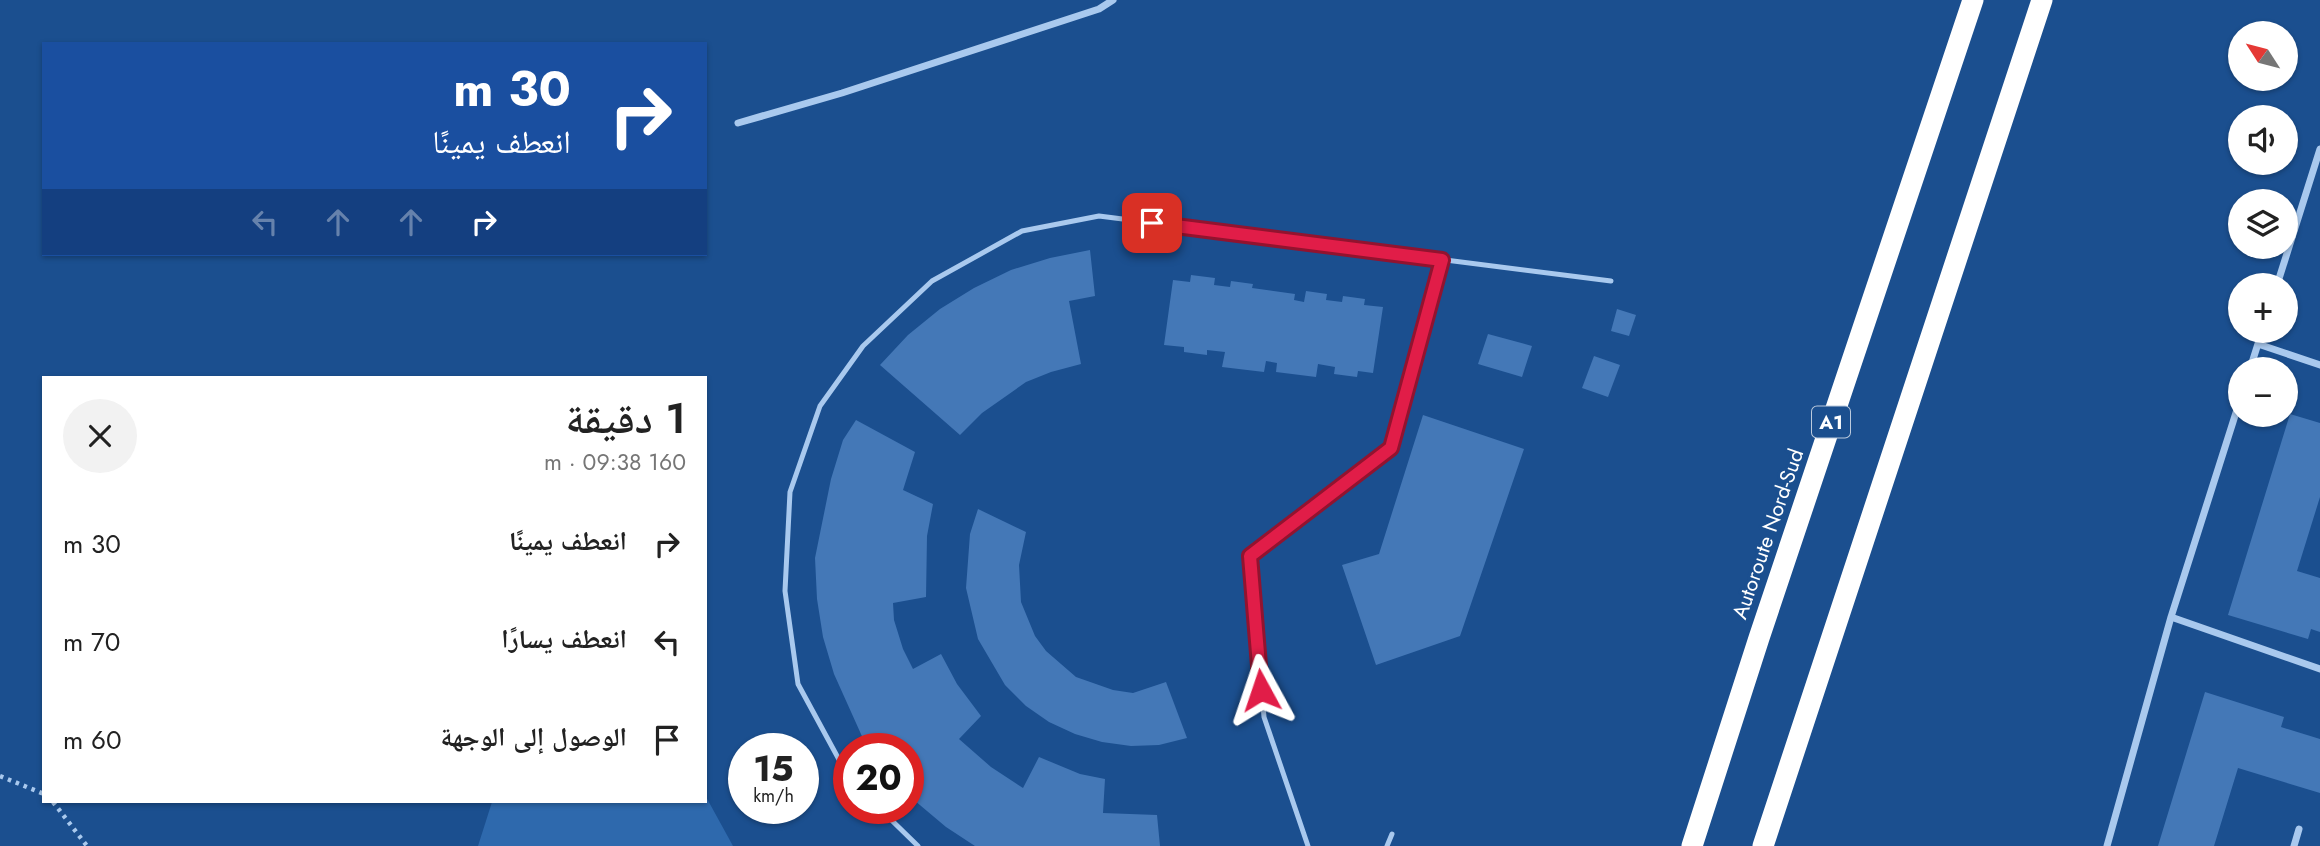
<!DOCTYPE html>
<html lang="ar">
<head>
<meta charset="utf-8">
<style>
	:root { --surface:#fff; --page:#f2f2f2; --text:#222; --muted:#767676 }
	body { margin:0; font-family:Jost,"Noto Naskh Arabic",sans-serif; background:var(--page); color:var(--text); direction:rtl; height:100vh; display:flex; flex-direction:column; font-size:26px; white-space:nowrap }
	* { box-sizing:border-box; margin:0 }
	p { font-size:23px; color:var(--muted) }
	.icon { flex:none; width:38px; height:38px; fill:none; stroke:currentColor; stroke-width:2; stroke-linecap:round; stroke-linejoin:round }
	.map { position:relative; flex:1; overflow:hidden; direction:ltr }
	.side { position:absolute; left:42px; top:376px; width:665px; height:427px; display:flex; flex-direction:column; background:var(--surface); border-radius:0px; box-shadow:0 2px 5px #0004; direction:rtl }
	.side>* { flex:none }
	.top-card { position:absolute; left:42px; top:42px; width:665px; height:214px; border-radius:0px; box-shadow:0 2px 5px #0004; direction:rtl; background:#1a4fa0; color:#fff; overflow:hidden }
	.needle { width:46px; rotate:306deg }
	.fabs { position:absolute; left:2228px; top:21px; display:grid; gap:14px }
	.fabs a { display:grid; place-items:center; width:70px; height:70px; border-radius:50%; background:var(--surface); box-shadow:0 2px 5px #0004; font-size:35px }
	.speed { position:absolute; left:728px; top:733px; display:flex; gap:14px; font-size:35px; font-weight:700; text-align:center }
	.speed>* { display:grid; place-content:center; width:91px; height:91px; border-radius:50%; background:var(--surface); box-shadow:0 2px 5px #0004; line-height:1 }
	.speed small { font-size:18px; font-weight:400 }
	.speed .limit { border:10px solid #d22; background:#fff; color:#111 }
	.pin { position:absolute; display:grid; place-items:center; width:60px; height:60px; color:#fff; margin:-30px; border-radius:14px; box-shadow:0 4px 10px #0006 }
	.me { position:absolute; width:77px; margin:-38px; rotate:355deg; stroke-linejoin:round; filter:drop-shadow(0 0 5px #0008) }
	.turn { display:flex; align-items:center; gap:24px; height:147px; padding:0 21px; font-size:32px }
	.turn .icon { width:91px; height:91px; stroke-width:2.5 }
	.turn b { display:block; font-size:49px; line-height:60px }
	.lanes { display:flex; align-items:center; height:66px; padding:0 21px; background:#0003; justify-content:center; gap:35px; direction:ltr }
	.lanes .off { opacity:.35 }
	.round { display:grid; place-items:center; flex:none; width:74px; height:74px; border-radius:37px; background:var(--page) }
	.headline { display:flex; align-items:center; justify-content:space-between; height:119px; padding:0 21px }
	h1 { font-size:42px; font-weight:600; line-height:52px }
	ul { padding:0; list-style:none }
	li { display:flex; align-items:center; gap:21px; height:98px; padding:0 21px }
	li div { flex:1 }
	li b { display:block; font-size:26px }
	li em { font-style:normal }
	.map>svg:first-child { display:block }
	.green { fill:#2e69ad }
	.building { fill:#4478b7 }
	.lines { fill:none; stroke-linecap:round; stroke-linejoin:round }
	.path { stroke:#a9c9ee; stroke-width:4.5; stroke-dasharray:3.5 5; stroke-linecap:butt }
	.service { stroke:#a9c9ee; stroke-width:5 }
	.minor { stroke:#a9c9ee; stroke-width:7 }
	.motorway { stroke:#fff; stroke-width:21 }
	.route-casing { stroke:#92132f; stroke-width:18 }
	.route { stroke:#e11d48; stroke-width:12 }
	.labels { text-anchor:middle; stroke-width:6; stroke-linejoin:round; paint-order:stroke }
	.shield { fill:#1b4f8f; stroke:#bbcadd; stroke-width:2 }
	.shield-label { font-size:19px; font-weight:bold; fill:#fff }
	.street-label { font-size:21px; fill:#fff; stroke:#1b4f8f }
</style>
</head>
<body>
<div class="map">
<svg width="2320" height="846" viewBox="0 0 2320 846">
	<rect width="100%" height="100%" fill="#1b4f8f"/>
	<path class="green" d="M 705,795 L 733,846 L 478,846 L 492,802 L 705,802 Z"/>
	<path class="building" d="M 1090,250 L 1095,296 L 1069,301 L 1081,364 L 1051,372 L 1026,382 L 982,413 L 960,435 L 880,365 L 908,335 L 940,309 L 974,288 L 1011,270 L 1050,258 Z
		M 1191,275 L 1215,278 L 1214,285 L 1230,287 L 1231,281 L 1253,284 L 1252,288 L 1295,294 L 1294,300 L 1304,302 L 1306,291 L 1327,294 L 1326,300 L 1342,302 L 1343,296 L 1365,299 L 1364,305 L 1383,307 L 1373,373 L 1358,371 L 1357,377 L 1334,374 L 1335,367 L 1318,364 L 1316,377 L 1276,372 L 1277,363 L 1266,361 L 1264,372 L 1222,367 L 1225,352 L 1207,350 L 1207,355 L 1184,352 L 1184,347 L 1164,345 L 1173,280 L 1190,282 Z
		M 1617,309 L 1636,315 L 1629,336 L 1611,331 Z
		M 1488,334 L 1532,346 L 1522,377 L 1478,364 Z
		M 1594,356 L 1620,365 L 1608,397 L 1582,388 Z
		M 2290,414 L 2320,423 L 2320,497 L 2297,571 L 2320,578 L 2320,632 L 2311,629 L 2308,639 L 2228,615 Z
		M 1423,415 L 1524,449 L 1460,636 L 1376,665 L 1342,565 L 1379,554 Z
		M 856,420 L 915,452 L 903,490 L 933,504 L 927,536 L 926,597 L 893,603 L 894,620 L 903,649 L 913,669 L 941,654 L 957,684 L 981,716 L 959,739 L 991,767 L 1023,788 L 1039,757 L 1080,774 L 1105,779 L 1103,813 L 1157,815 L 1160,846 L 975,846 L 946,827 L 908,795 L 908,749 L 870,749 L 865,743 L 834,674 L 823,637 L 817,599 L 815,558 L 831,479 L 843,440 Z
		M 978,509 L 1026,532 L 1019,565 L 1021,602 L 1035,636 L 1046,651 L 1076,677 L 1113,690 L 1133,693 L 1166,682 L 1187,738 L 1159,745 L 1131,746 L 1102,742 L 1075,734 L 1049,722 L 1026,706 L 1005,685 L 978,639 L 966,588 L 970,534 Z
		M 2205,692 L 2284,717 L 2281,727 L 2320,739 L 2320,793 L 2238,768 L 2214,846 L 2158,846 Z"/>
	<g class="lines">
		<path class="path" d="M 0,776 L 44,794
			M 53,802 L 87,846"/>
		<path class="service" d="M 849,778 L 798,684 L 785,591 L 790,492 L 820,406 L 863,346 L 932,281 L 1022,231 L 1099,216 L 1611,281
			M 879,808 L 918,846
			M 1308,846 L 1264,717 L 1250,556 L 1391,448 L 1442,260
			M 1387,846 L 1392,834"/>
		<path class="minor" d="M 738,123 L 842,93 L 1099,9 L 1113,0
			M 2277,285 L 2320,149
			M 2258,344 L 2320,365
			M 2250,369 L 2262,331
			M 2171,617 L 2240,400
			M 2107,846 L 2171,617 L 2320,669
			M 2294,846 L 2299,829"/>
		<path class="motorway" d="M 1692,846 L 1759,638 L 1973,0
			M 1763,846 L 2042,0"/>
	</g>
	<g class="lines">
		<g class="route-casing">
			<path id="route" d="M 1152,223 L 1442,260 L 1391,448 L 1250,556 L 1261,690"/>
		</g>
		<use href="#route" class="route"/>
	</g>
	<g class="labels">
		<rect class="shield" x="1812" y="406.5" width="38" height="31" rx="5"/>
		<g class="shield-label">
			<text x="1831" y="429">A1</text>
		</g>
		<g class="street-label">
			<text transform="translate(1768 534) rotate(-71)" y="7">Autoroute Nord-Sud</text>
		</g>
	</g>
</svg>
<div class="fabs">
<a><svg class="needle" viewBox="-14 -14 28 28"><path d="M0-13l5 13h-10z" fill="#e53935"/><path d="M0 13l5-13h-10z" fill="#767676"/></svg></a>
<a><svg class="icon" aria-label="sound" viewBox="0 0 24 24"><path d="M4 9h4l5-4v14l-5-4H4zM17 9q2 3 0 6"/></svg></a>
<a><svg class="icon" aria-label="layers" viewBox="0 0 24 24"><path d="M12 4l9 5-9 5-9-5zM3 14l9 5 9-5"/></svg></a>
<a>+</a>
<a>−</a>
</div>
<div class="speed"><div>15<small>km/h</small></div><div class="limit">20</div></div>
<div class="pin" style="left:1152px;top:223px;background:#d93025"><svg class="icon" aria-label="arrive" viewBox="0 0 24 24"><path d="M6 21V4h12l-3 4 3 4H6"/></svg></div>
<svg class="me" style="left:1261px;top:690px" viewBox="-20 -20 40 40"><path d="M0-17L14 15 0 8-14 15z" fill="#e11d48" stroke="#fff" stroke-width="4"/></svg>
<div class="top-card">
<div class="turn"><svg class="icon" aria-label="right" viewBox="0 0 24 24"><path d="M7 20v-9h11M14 6l5 5-5 5"/></svg><div><b>30 m</b>انعطف يمينًا</div></div>
<div class="lanes"><svg class="icon off" aria-label="left" viewBox="0 0 24 24"><path d="M17 20v-9H6M10 6l-5 5 5 5"/></svg><svg class="icon off" aria-label="ahead" viewBox="0 0 24 24"><path d="M12 20V5M6 11l6-6 6 6"/></svg><svg class="icon off" aria-label="ahead" viewBox="0 0 24 24"><path d="M12 20V5M6 11l6-6 6 6"/></svg><svg class="icon" aria-label="right" viewBox="0 0 24 24"><path d="M7 20v-9h11M14 6l5 5-5 5"/></svg></div>
</div>
<section class="side">
<div class="headline"><div><h1>1 دقيقة</h1><p>160 m · 09:38</p></div><a class="round"><svg class="icon" aria-label="close" viewBox="0 0 24 24"><path d="M6 6l12 12M18 6L6 18"/></svg></a></div>
<ul>
<li><svg class="icon" aria-label="right" viewBox="0 0 24 24"><path d="M7 20v-9h11M14 6l5 5-5 5"/></svg><div><b>انعطف يمينًا</b></div><em>30 m</em></li>
<li><svg class="icon" aria-label="left" viewBox="0 0 24 24"><path d="M17 20v-9H6M10 6l-5 5 5 5"/></svg><div><b>انعطف يسارًا</b></div><em>70 m</em></li>
<li><svg class="icon" aria-label="arrive" viewBox="0 0 24 24"><path d="M6 21V4h12l-3 4 3 4H6"/></svg><div><b>الوصول إلى الوجهة</b></div><em>60 m</em></li>
</ul>
</section>
</div>
</body>
</html>
